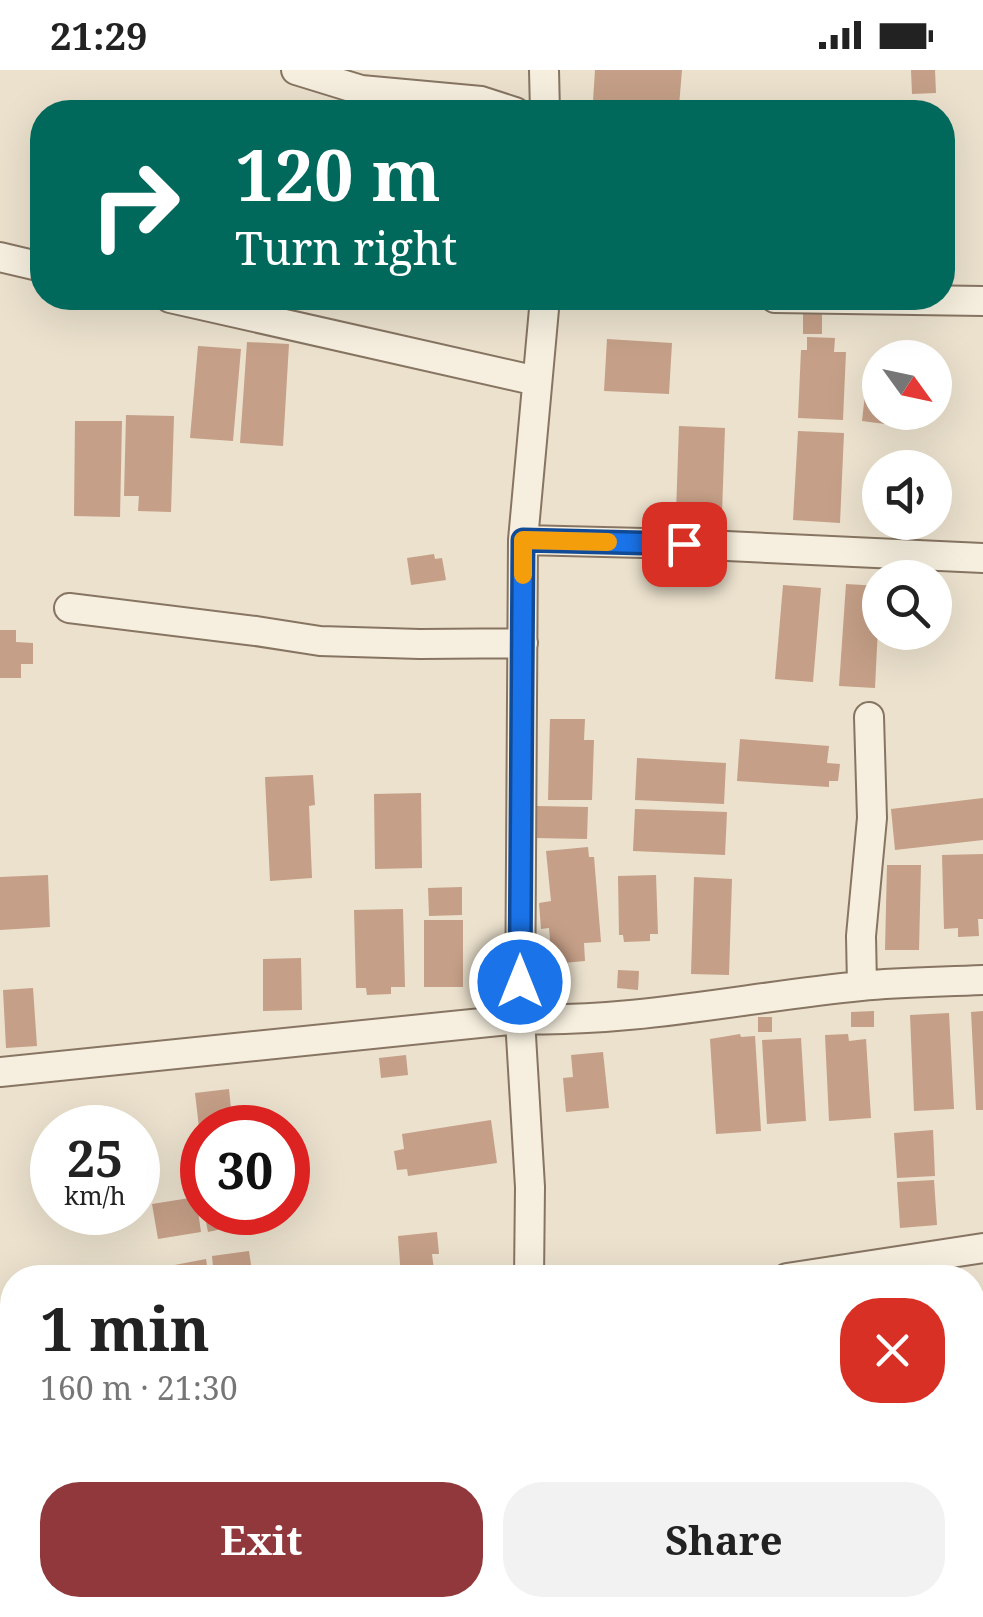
<!DOCTYPE html>
<html lang="en">
<head>
<meta charset="utf-8">
<style>
	:root { --surface:#fff; --page:#f2f2f2; --text:#222; --muted:#767676; --accent:#90383b }
	body { margin:0; font-family:"Noto Serif",serif; background:var(--page); color:var(--text); height:100vh; display:flex; flex-direction:column; font-size:38px; white-space:nowrap }
	* { box-sizing:border-box; margin:0 }
	p { font-size:32px; color:var(--muted) }
	.icon { flex:none; width:55px; height:55px; fill:none; stroke:currentColor; stroke-width:2; stroke-linecap:round; stroke-linejoin:round }
	.map { position:relative; flex:1; overflow:hidden }
	.panel { position:absolute; left:0px; top:1195px; width:985px; height:352px; display:flex; flex-direction:column; background:var(--surface); border-radius:40px 40px 0 0; box-shadow:0 10px 40px #0002 }
	.panel>* { flex:none }
	.guide { position:absolute; left:30px; top:30px; width:925px; height:210px; border-radius:40px; box-shadow:0 10px 40px #0002; background:#00695c; color:#fff; overflow:hidden }
	.needle { width:65px; rotate:123deg }
	.tools { position:absolute; left:862px; top:270px; display:grid; gap:20px }
	.tools a { display:grid; place-items:center; width:90px; height:90px; border-radius:50%; background:var(--surface); box-shadow:0 10px 40px #0002; font-size:50px }
	.speed { position:absolute; left:30px; top:1035px; display:flex; gap:20px; font-size:50px; font-weight:700; text-align:center }
	.speed>* { display:grid; place-content:center; width:130px; height:130px; border-radius:50%; background:var(--surface); box-shadow:0 10px 40px #0002; line-height:1 }
	.speed small { font-size:25px; font-weight:400 }
	.speed .limit { border:15px solid #d22; background:#fff; color:#111 }
	.pin { position:absolute; display:grid; place-items:center; width:85px; height:85px; color:#fff; margin:-42px; border-radius:20px; box-shadow:0 5px 15px #0006 }
	.me { position:absolute; width:110px; margin:-55px; rotate:0deg; stroke-linejoin:round; filter:drop-shadow(0 0 8px #0008) }
	.turn { display:flex; align-items:center; gap:35px; height:210px; padding:0 40px; font-size:45px }
	.turn .icon { width:130px; height:130px; stroke-width:2.5 }
	.turn b { display:block; font-size:70px; line-height:85px }
	.round { display:grid; place-items:center; flex:none; width:105px; height:105px; border-radius:40px; background:var(--page) }
	.summary { display:flex; align-items:center; justify-content:space-between; height:170px; padding:0 40px }
	h1 { font-size:60px; font-weight:700; line-height:75px }
	.cta { display:flex; gap:20px; margin-top:auto; padding:20px 40px }
	.cta a { flex:1; height:115px; border-radius:40px; background:var(--accent); color:#fff; font-size:40px; font-weight:700; line-height:115px; text-align:center }
	.cta a+a { background:var(--page); color:var(--text) }
	.status { display:flex; justify-content:space-between; align-items:center; height:70px; padding:0 50px; background:var(--surface); direction:ltr }
	.status svg { height:28px; fill:currentColor }
	.map>svg:first-child { display:block }
	.building { fill:#c59f87 }
	.lines { fill:none; stroke-linecap:round; stroke-linejoin:round }
	.minor-casing { stroke:#877562; stroke-width:32 }
	.minor { stroke:#f6efdf; stroke-width:28 }
	.route-casing { stroke:#114b97; stroke-width:25 }
	.route { stroke:#1a73e8; stroke-width:18 }
	.slow { stroke:#f59e0b; stroke-width:18 }
</style>
</head>
<body>
<div class="status"><b>21:29</b><svg viewBox="0 0 49 12"><path d="M0 12V9h3v3zM5 12V6h3v6zM10 12V3h3v9zM15 12V0h3v12zM26 1h20v11H26zM47 4h2v5h-2z"/></svg></div>
<div class="map">
<svg width="983" height="1547" viewBox="0 0 983 1547">
	<rect width="100%" height="100%" fill="#ebe1cd"/>
	<path class="building" d="M 595,0 L 682,0 L 679,36 L 593,31 Z
		M 911,0 L 935,0 L 936,23 L 912,24 Z
		M 803,242 L 822,242 L 822,264 L 803,264 Z
		M 807,267 L 835,268 L 834,282 L 846,282 L 843,350 L 798,348 L 801,280 L 807,280 Z
		M 607,269 L 672,273 L 669,324 L 604,321 Z
		M 247,272 L 289,274 L 283,376 L 240,373 Z
		M 198,276 L 241,279 L 233,371 L 190,368 Z
		M 867,306 L 880,308 L 880,342 L 901,342 L 900,356 L 862,351 Z
		M 126,345 L 174,346 L 171,442 L 138,441 L 139,426 L 124,426 Z
		M 75,351 L 122,351 L 120,447 L 74,446 Z
		M 679,356 L 725,358 L 722,444 L 676,443 Z
		M 798,361 L 844,363 L 840,453 L 793,450 Z
		M 434,484 L 435,489 L 442,488 L 446,510 L 411,515 L 407,488 Z
		M 846,514 L 880,516 L 875,618 L 839,616 Z
		M 783,515 L 821,518 L 813,612 L 775,609 Z
		M 0,560 L 16,560 L 16,572 L 33,573 L 33,594 L 21,594 L 21,608 L 0,608 Z
		M 550,649 L 585,649 L 584,670 L 594,670 L 592,730 L 548,730 Z
		M 740,669 L 829,676 L 827,693 L 840,694 L 838,711 L 829,711 L 829,717 L 737,711 Z
		M 637,688 L 726,693 L 724,734 L 635,730 Z
		M 313,705 L 315,735 L 309,736 L 312,808 L 270,811 L 265,707 Z
		M 421,723 L 422,798 L 375,799 L 374,724 Z
		M 983,728 L 983,770 L 895,780 L 891,739 Z
		M 537,736 L 588,737 L 587,769 L 536,768 Z
		M 635,739 L 727,742 L 725,785 L 633,781 Z
		M 588,777 L 589,787 L 594,787 L 601,872 L 584,873 L 585,891 L 552,894 L 549,858 L 541,859 L 539,833 L 551,831 L 546,781 Z
		M 983,784 L 983,849 L 978,849 L 979,866 L 958,867 L 958,858 L 944,859 L 942,785 Z
		M 887,795 L 921,795 L 919,880 L 885,880 Z
		M 48,805 L 50,857 L 0,860 L 0,807 Z
		M 656,805 L 658,864 L 650,864 L 650,871 L 624,872 L 623,865 L 619,865 L 618,806 Z
		M 694,807 L 732,809 L 729,905 L 691,904 Z
		M 462,817 L 462,845 L 429,846 L 428,818 Z
		M 403,839 L 405,917 L 391,917 L 391,924 L 367,925 L 366,918 L 356,918 L 354,840 Z
		M 424,850 L 463,850 L 463,917 L 424,917 Z
		M 301,888 L 302,940 L 263,941 L 263,889 Z
		M 618,900 L 639,901 L 638,920 L 617,918 Z
		M 33,918 L 37,976 L 6,978 L 3,920 Z
		M 874,941 L 874,957 L 851,957 L 851,942 Z
		M 983,941 L 983,1040 L 976,1040 L 971,942 Z
		M 949,943 L 954,1039 L 914,1041 L 910,945 Z
		M 758,947 L 772,947 L 772,962 L 758,962 Z
		M 740,964 L 741,967 L 755,966 L 761,1061 L 716,1064 L 710,969 Z
		M 848,964 L 849,971 L 866,969 L 871,1048 L 829,1051 L 825,965 Z
		M 801,968 L 806,1051 L 767,1054 L 762,970 Z
		M 603,982 L 609,1038 L 566,1042 L 563,1008 L 573,1007 L 571,985 Z
		M 406,985 L 408,1005 L 381,1008 L 379,988 Z
		M 229,1019 L 233,1058 L 202,1058 L 202,1066 L 200,1066 L 195,1023 Z
		M 491,1050 L 497,1093 L 408,1106 L 407,1099 L 397,1100 L 394,1081 L 404,1079 L 402,1064 Z
		M 933,1060 L 935,1106 L 897,1108 L 894,1063 Z
		M 934,1110 L 937,1155 L 900,1158 L 897,1112 Z
		M 196,1127 L 201,1162 L 158,1169 L 152,1134 Z
		M 204,1142 L 243,1142 L 245,1154 L 208,1162 Z
		M 437,1162 L 439,1184 L 432,1184 L 435,1208 L 401,1208 L 398,1166 Z
		M 249,1181 L 253,1208 L 214,1208 L 212,1186 Z
		M 206,1189 L 209,1208 L 165,1208 L 164,1197 Z
		M 0,1381 L 12,1412 L 12,1422 L 0,1427 Z
		M 6,1429 L 10,1438 L 12,1437 L 12,1489 L 0,1495 L 0,1431 Z
		M 68,1535 L 73,1547 L 39,1547 L 66,1535 Z
		M 78,1535 L 152,1535 L 123,1547 L 83,1547 Z
		M 316,1535 L 323,1547 L 295,1547 Z
		M 675,1535 L 785,1535 L 786,1539 L 763,1547 L 679,1547 Z"/>
	<g class="lines">
		<g class="minor-casing">
			<path id="minor" d="M 296,0 L 361,20 L 481,31 L 515,42
				M 544,0 L 545,42
				M 0,187 L 42,197
				M 170,228 L 537,311
				M 775,228 L 983,231
				M 523,470 L 684,474 L 983,488
				M 69,538 L 256,561 L 320,571 L 420,574 L 523,573
				M 862,916 L 861,866 L 872,748 L 869,647
				M 0,1002 L 520,949 C 634,953 747,927 861,916 C 901,912 942,912 983,910
				M 529,1208 L 530,1117 L 520,949 L 523,470 L 545,228
				M 787,1208 L 983,1178
				M 203,1535 L 209,1547
				M 520,1535 L 526,1547
				M 815,1542 L 817,1547"/>
		</g>
		<use href="#minor" class="minor"/>
	</g>
	<g class="lines">
		<g class="route-casing">
			<path id="route" d="M 520,912 L 523,470 L 684,474"/>
		</g>
		<use href="#route" class="route"/>
		<path class="slow" d="M 523,505 L 523,470 L 608,472"/>
	</g>
</svg>
<div class="tools">
<a><svg class="needle" viewBox="-14 -14 28 28"><path d="M0-13l5 13h-10z" fill="#e53935"/><path d="M0 13l5-13h-10z" fill="#767676"/></svg></a>
<a><svg class="icon" aria-label="sound" viewBox="0 0 24 24"><path d="M4 9h4l5-4v14l-5-4H4zM17 9q2 3 0 6"/></svg></a>
<a><svg class="icon" aria-label="search" viewBox="0 0 24 24"><circle cx="10" cy="10" r="6"/><path d="M15 15l6 6"/></svg></a>
</div>
<div class="speed"><div>25<small>km/h</small></div><div class="limit">30</div></div>
<div class="pin" style="left:684px;top:474px;background:#d93025"><svg class="icon" aria-label="arrive" viewBox="0 0 24 24"><path d="M6 21V4h12l-3 4 3 4H6"/></svg></div>
<svg class="me" style="left:520px;top:912px" viewBox="-20 -20 40 40"><circle r="17" fill="#1a73e8" stroke="#fff" stroke-width="3"/><path d="M0-11L8 9 0 5-8 9z" fill="#fff"/></svg>
<div class="guide">
<div class="turn"><svg class="icon" aria-label="right" viewBox="0 0 24 24"><path d="M7 20v-9h11M14 6l5 5-5 5"/></svg><div><b>120 m</b>Turn right</div></div>
</div>
<section class="panel">
<div class="summary"><div><h1>1 min</h1><p>160 m · 21:30</p></div><a class="round" style="background:#d93025;color:#fff"><svg class="icon" aria-label="close" viewBox="0 0 24 24"><path d="M6 6l12 12M18 6L6 18"/></svg></a></div>
<div class="cta"><a>Exit</a><a>Share</a></div>
</section>
</div>
</body>
</html>
